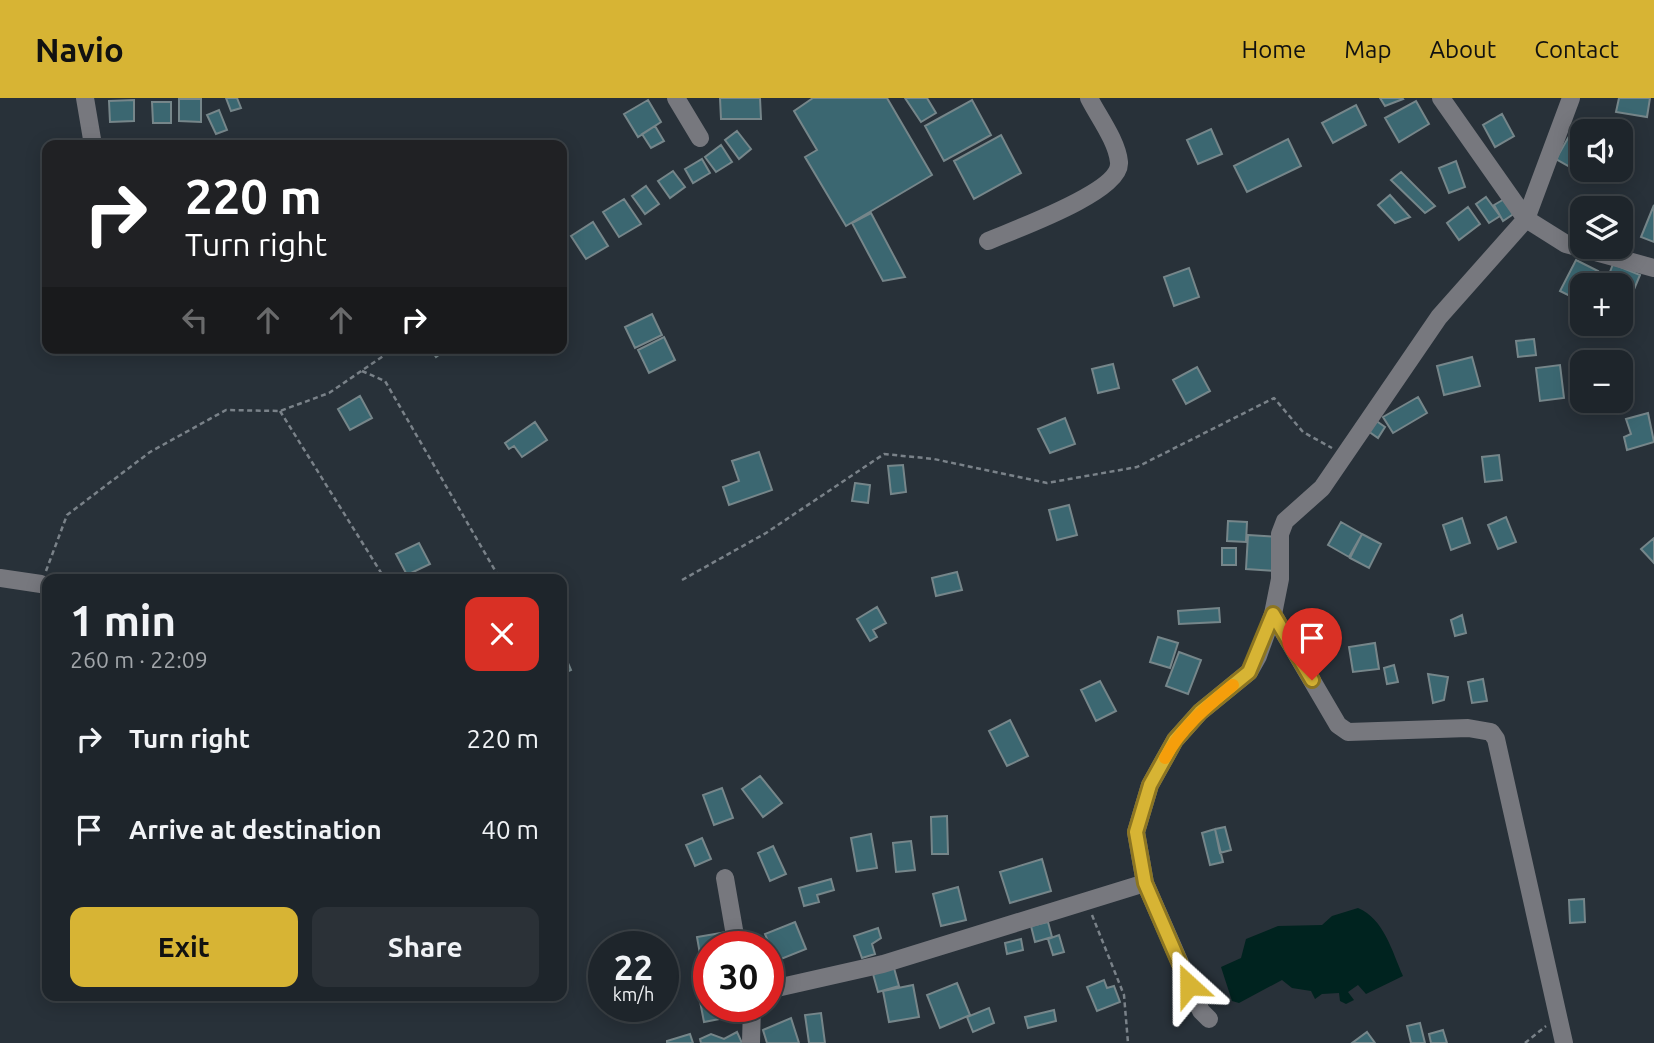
<!DOCTYPE html>
<html lang="en">
<head>
<meta charset="utf-8">
<style>
	:root { --surface:#1e252b; --page:#2b3137; --text:#f1f3f6; --muted:#a1a5a9; --line:#3c4247; --accent:#d7b434 }
	body { margin:0; font-family:Ubuntu,sans-serif; background:var(--page); color:var(--text); height:100vh; display:flex; flex-direction:column; font-size:26px; white-space:nowrap }
	* { box-sizing:border-box; margin:0 }
	p { font-size:23px; color:var(--muted) }
	.icon { flex:none; width:38px; height:38px; fill:none; stroke:currentColor; stroke-width:2; stroke-linecap:round; stroke-linejoin:round }
	.map { position:relative; flex:1; overflow:hidden }
	.drawer { position:absolute; left:42px; top:476px; width:525px; height:427px; display:flex; flex-direction:column; background:var(--surface); border-radius:14px; box-shadow:0 4px 18px #0003,0 0 0 2px var(--line) }
	.drawer>* { flex:none }
	.hud { position:absolute; left:42px; top:42px; width:525px; height:214px; border-radius:14px; box-shadow:0 4px 18px #0003,0 0 0 2px var(--line); background:#202124; color:#fff; overflow:hidden }
	.fabs { position:absolute; left:1570px; top:21px; display:grid; gap:14px }
	.fabs a { display:grid; place-items:center; width:63px; height:63px; border-radius:14px; background:var(--surface); box-shadow:0 4px 18px #0003,0 0 0 2px var(--line); font-size:35px }
	.speed { position:absolute; left:588px; top:833px; display:flex; gap:14px; font-size:35px; font-weight:700; text-align:center }
	.speed>* { display:grid; place-content:center; width:91px; height:91px; border-radius:50%; background:var(--surface); box-shadow:0 4px 18px #0003,0 0 0 2px var(--line); line-height:1 }
	.speed small { font-size:18px; font-weight:400 }
	.speed .limit { border:10px solid #d22; background:#fff; color:#111 }
	.pin { position:absolute; display:grid; place-items:center; width:60px; height:60px; color:#fff; margin:-72px -30px; border-radius:50% 50% 50% 0; rotate:-45deg; box-shadow:0 0 7px #0007 }
	.pin .icon { rotate:45deg }
	.me { position:absolute; width:77px; margin:-38px; rotate:336deg; stroke-linejoin:round; filter:drop-shadow(0 0 5px #0008) }
	.turn { display:flex; align-items:center; gap:24px; height:147px; padding:0 28px; font-size:32px }
	.turn .icon { width:91px; height:91px; stroke-width:2.5 }
	.turn b { display:block; font-size:49px; line-height:60px }
	.lanes { display:flex; align-items:center; height:66px; padding:0 28px; background:#0003; justify-content:center; gap:35px; direction:ltr }
	.lanes .off { opacity:.35 }
	.round { display:grid; place-items:center; flex:none; width:74px; height:74px; border-radius:14px; background:var(--page) }
	.head { display:flex; align-items:center; justify-content:space-between; height:119px; padding:0 28px }
	h1 { font-size:42px; font-weight:700; line-height:52px }
	.primary-button { display:flex; gap:14px; margin-top:auto; padding:14px 28px }
	.primary-button a { flex:1; height:80px; border-radius:14px; background:var(--accent); color:#111; font-size:28px; font-weight:700; line-height:80px; text-align:center }
	.primary-button a+a { background:var(--page); color:var(--text) }
	ul { padding:0; list-style:none }
	li { display:flex; align-items:center; gap:21px; height:91px; padding:0 28px }
	li div { flex:1 }
	li b { display:block; font-size:26px }
	li em { font-style:normal }
	header { display:flex; align-items:center; gap:42px; box-sizing:border-box; height:98px; padding:0 35px; background:var(--accent); color:#111 }
	header strong { font-size:33px }
	nav { display:flex; gap:38px; margin-inline-start:auto; font-size:24px }
	.map>svg:first-child { display:block }
	.water { fill:#00231f }
	.building { fill:#3b6771; stroke:#76868a; stroke-width:2 }
	.lines { fill:none; stroke-linecap:round; stroke-linejoin:round }
	.path { stroke:#7a8289; stroke-width:2.5; stroke-dasharray:5 3.5; stroke-linecap:butt }
	.minor { stroke:#77787e; stroke-width:18 }
	.route-casing { stroke:#8c7522; stroke-width:18 }
	.route { stroke:#d7b434; stroke-width:12 }
	.slow { stroke:#f59e0b; stroke-width:12 }
</style>
</head>
<body>
<header>
<strong>Navio</strong>
<nav><a>Home</a><a>Map</a><a>About</a><a>Contact</a></nav>
</header>
<div class="map">
<svg width="1654" height="945" viewBox="0 0 1654 945">
	<rect width="100%" height="100%" fill="#283139"/>
	<path class="water" d="M 1358,810 C 1384,821 1392,853 1403,878 L 1366,896 L 1358,887 L 1348,894 L 1354,902 L 1346,906 L 1340,903 L 1339,895 L 1322,896 L 1315,901 L 1311,893 L 1292,890 L 1282,882 L 1239,905 L 1232,903 L 1221,869 L 1241,860 L 1246,841 L 1278,828 L 1322,827 L 1332,818 Z"/>
	<path class="building" d="M 226,0 L 237,0 L 241,10 L 231,13 Z
		M 720,0 L 760,0 L 761,21 L 721,21 Z
		M 813,0 L 887,0 L 932,77 L 846,128 L 805,59 L 817,52 L 794,13 Z
		M 905,0 L 927,0 L 936,15 L 921,24 Z
		M 1380,0 L 1402,0 L 1403,1 L 1385,8 Z
		M 1619,0 L 1650,0 L 1647,19 L 1616,14 Z
		M 179,1 L 201,1 L 201,24 L 179,23 Z
		M 134,2 L 134,23 L 110,24 L 109,3 Z
		M 648,2 L 661,24 L 638,39 L 624,16 Z
		M 972,2 L 991,37 L 944,63 L 925,28 Z
		M 1416,3 L 1429,26 L 1399,44 L 1385,20 Z
		M 152,4 L 171,4 L 171,25 L 153,25 Z
		M 1356,7 L 1366,27 L 1333,45 L 1322,25 Z
		M 219,12 L 227,32 L 216,36 L 207,17 Z
		M 1502,16 L 1514,38 L 1495,49 L 1483,27 Z
		M 655,28 L 664,43 L 651,50 L 642,36 Z
		M 1211,31 L 1222,56 L 1198,66 L 1187,42 Z
		M 737,33 L 751,51 L 739,61 L 725,42 Z
		M 1572,33 L 1582,38 L 1582,72 L 1589,72 L 1586,78 L 1556,61 Z
		M 1001,37 L 1021,75 L 974,101 L 954,63 Z
		M 1288,41 L 1301,68 L 1247,94 L 1234,68 Z
		M 721,47 L 732,64 L 716,74 L 705,59 Z
		M 702,61 L 710,75 L 693,85 L 685,71 Z
		M 1456,63 L 1465,89 L 1449,95 L 1439,70 Z
		M 673,73 L 685,89 L 670,100 L 658,83 Z
		M 1401,74 L 1435,108 L 1425,115 L 1391,82 Z
		M 646,88 L 659,106 L 645,116 L 632,98 Z
		M 1390,97 L 1410,119 L 1395,125 L 1378,107 Z
		M 1486,99 L 1500,118 L 1489,125 L 1476,106 Z
		M 1506,100 L 1515,115 L 1503,123 L 1494,107 Z
		M 624,101 L 641,126 L 619,139 L 603,114 Z
		M 1654,107 L 1654,144 L 1641,139 Z
		M 1468,109 L 1480,126 L 1459,142 L 1447,125 Z
		M 871,115 L 905,179 L 883,183 L 852,125 Z
		M 593,124 L 608,148 L 586,161 L 571,138 Z
		M 1576,162 L 1598,173 L 1591,187 L 1582,187 L 1582,204 L 1560,193 Z
		M 1613,166 L 1640,177 L 1630,201 L 1620,197 L 1620,187 L 1605,187 Z
		M 1189,170 L 1199,199 L 1174,208 L 1164,179 Z
		M 652,216 L 662,237 L 635,250 L 625,229 Z
		M 664,239 L 675,262 L 649,275 L 638,252 Z
		M 1534,241 L 1536,257 L 1518,259 L 1516,243 Z
		M 430,250 L 448,250 L 436,259 Z
		M 1472,259 L 1480,288 L 1444,297 L 1437,268 Z
		M 1113,266 L 1119,290 L 1098,295 L 1092,271 Z
		M 1560,267 L 1564,300 L 1540,303 L 1536,270 Z
		M 1197,269 L 1210,293 L 1186,306 L 1173,282 Z
		M 360,298 L 372,320 L 350,332 L 338,311 Z
		M 1418,299 L 1427,315 L 1393,335 L 1383,319 Z
		M 1648,315 L 1654,344 L 1627,352 L 1624,339 L 1631,336 L 1626,321 Z
		M 1065,320 L 1075,346 L 1050,355 L 1038,331 Z
		M 1375,322 L 1385,329 L 1378,340 L 1368,333 Z
		M 535,324 L 547,342 L 522,359 L 514,348 L 509,351 L 505,345 Z
		M 759,354 L 772,392 L 729,407 L 723,389 L 739,383 L 732,363 Z
		M 1499,357 L 1502,382 L 1485,384 L 1482,359 Z
		M 903,367 L 906,394 L 891,396 L 888,368 Z
		M 855,385 L 870,387 L 868,405 L 852,403 Z
		M 1069,407 L 1077,437 L 1057,442 L 1049,412 Z
		M 1506,419 L 1516,444 L 1498,451 L 1488,427 Z
		M 1462,420 L 1470,445 L 1451,452 L 1443,427 Z
		M 1228,423 L 1247,424 L 1246,444 L 1227,443 Z
		M 1341,424 L 1362,436 L 1349,459 L 1328,447 Z
		M 1362,436 L 1381,446 L 1369,470 L 1350,460 Z
		M 1248,437 L 1278,439 L 1276,473 L 1246,471 Z
		M 1654,440 L 1654,465 L 1641,451 Z
		M 419,445 L 430,466 L 407,477 L 396,456 Z
		M 1222,450 L 1236,450 L 1236,467 L 1222,467 Z
		M 957,474 L 962,492 L 936,498 L 932,480 Z
		M 877,509 L 886,525 L 873,532 L 877,539 L 870,543 L 857,521 Z
		M 1219,510 L 1220,524 L 1179,526 L 1178,513 Z
		M 1462,517 L 1466,535 L 1455,538 L 1451,522 Z
		M 1158,539 L 1178,545 L 1170,570 L 1150,564 Z
		M 1375,545 L 1379,571 L 1353,574 L 1349,549 Z
		M 562,551 L 571,572 L 562,576 Z
		M 1179,554 L 1201,562 L 1188,596 L 1166,588 Z
		M 1394,567 L 1398,584 L 1387,586 L 1384,570 Z
		M 1428,576 L 1448,579 L 1444,602 L 1433,605 Z
		M 1483,581 L 1487,603 L 1472,605 L 1468,584 Z
		M 1100,583 L 1116,613 L 1096,623 L 1081,592 Z
		M 1010,622 L 1028,658 L 1007,668 L 989,633 Z
		M 760,678 L 782,705 L 763,719 L 742,691 Z
		M 722,690 L 733,720 L 714,727 L 703,697 Z
		M 947,718 L 948,756 L 932,756 L 931,719 Z
		M 1225,729 L 1231,752 L 1220,755 L 1215,731 Z
		M 1215,731 L 1223,764 L 1210,767 L 1202,735 Z
		M 871,736 L 877,770 L 857,773 L 851,740 Z
		M 702,740 L 711,761 L 695,768 L 686,747 Z
		M 911,743 L 915,772 L 896,774 L 893,745 Z
		M 773,748 L 786,776 L 770,783 L 758,755 Z
		M 1042,761 L 1051,793 L 1010,805 L 1000,774 Z
		M 831,781 L 834,792 L 817,797 L 819,804 L 804,808 L 799,790 Z
		M 958,789 L 966,822 L 941,828 L 933,796 Z
		M 1584,801 L 1585,824 L 1570,825 L 1569,802 Z
		M 795,824 L 806,851 L 776,863 L 765,836 Z
		M 1048,824 L 1052,839 L 1035,844 L 1031,828 Z
		M 878,830 L 881,840 L 872,846 L 875,856 L 862,860 L 854,838 Z
		M 727,834 L 729,849 L 709,849 L 709,861 L 701,862 L 697,839 Z
		M 1059,837 L 1064,854 L 1053,857 L 1048,841 Z
		M 1021,841 L 1023,852 L 1007,856 L 1005,845 Z
		M 894,870 L 899,888 L 878,894 L 873,876 Z
		M 1104,882 L 1107,890 L 1114,888 L 1120,904 L 1097,913 L 1087,889 Z
		M 957,885 L 970,917 L 940,930 L 927,897 Z
		M 913,887 L 919,919 L 889,924 L 883,893 Z
		M 709,896 L 709,908 L 728,908 L 730,919 L 704,924 L 699,898 Z
		M 989,910 L 994,925 L 973,934 L 967,919 Z
		M 1054,912 L 1056,923 L 1028,930 L 1025,919 Z
		M 821,915 L 825,945 L 809,945 L 805,917 Z
		M 791,920 L 799,945 L 767,945 L 763,932 Z
		M 1420,925 L 1425,945 L 1411,945 L 1407,928 Z
		M 1443,932 L 1447,945 L 1431,945 L 1429,936 Z
		M 737,934 L 742,945 L 701,945 L 700,941 L 711,936 L 724,941 Z
		M 1367,934 L 1375,945 L 1352,945 Z
		M 690,936 L 693,945 L 667,945 L 667,943 Z"/>
	<g class="lines">
		<path class="path" d="M 362,273 L 385,283 L 500,481
			M 280,313 L 385,481
			M 46,473 L 67,417 L 150,354 L 226,312 L 280,313 L 329,295 L 395,250
			M 682,482 L 766,435 L 884,356 L 934,361 L 1047,385 L 1137,369 L 1274,300 L 1303,334 L 1332,350
			M 1092,817 L 1124,897 L 1128,945
			M 1525,945 L 1546,928"/>
		<path class="minor" d="M 85,0 L 93,47
			M 676,0 L 700,40
			M 1441,0 L 1526,121 L 1566,146 L 1654,170
			M 988,143 C 1013,132 1122,94 1119,64 C 1117,43 1098,18 1089,0
			M 0,480 L 41,486
			M 1273,516 L 1338,627 L 1348,634 L 1468,630 L 1491,634 L 1496,641 L 1564,945
			M 725,780 L 737,849
			M 768,892 L 883,866 L 1145,785
			M 1209,921 L 1201,913 L 1145,785 L 1136,734 L 1150,687 L 1175,642 L 1200,614 L 1249,574 L 1258,558 L 1273,516 L 1280,481 L 1280,436 L 1285,423 L 1322,390 L 1439,219 L 1526,121 L 1571,0
			M 751,945 L 752,908"/>
	</g>
	<g class="lines">
		<g class="route-casing">
			<path id="route" d="M 1189,887 L 1145,785 L 1136,734 L 1150,687 L 1175,642 L 1200,614 L 1249,574 L 1273,516 L 1312,582"/>
		</g>
		<use href="#route" class="route"/>
		<path class="slow" d="M 1165,660 C 1181,630 1206,609 1233,587"/>
	</g>
</svg>
<div class="fabs">
<a><svg class="icon" aria-label="sound" viewBox="0 0 24 24"><path d="M4 9h4l5-4v14l-5-4H4zM17 9q2 3 0 6"/></svg></a>
<a><svg class="icon" aria-label="layers" viewBox="0 0 24 24"><path d="M12 4l9 5-9 5-9-5zM3 14l9 5 9-5"/></svg></a>
<a>+</a>
<a>−</a>
</div>
<div class="speed"><div>22<small>km/h</small></div><div class="limit">30</div></div>
<div class="pin" style="left:1312px;top:582px;background:#d93025"><svg class="icon" aria-label="arrive" viewBox="0 0 24 24"><path d="M6 21V4h12l-3 4 3 4H6"/></svg></div>
<svg class="me" style="left:1189px;top:887px" viewBox="-20 -20 40 40"><path d="M0-17L14 15 0 8-14 15z" fill="#d7b434" stroke="#fff" stroke-width="4"/></svg>
<div class="hud">
<div class="turn"><svg class="icon" aria-label="right" viewBox="0 0 24 24"><path d="M7 20v-9h11M14 6l5 5-5 5"/></svg><div><b>220 m</b>Turn right</div></div>
<div class="lanes"><svg class="icon off" aria-label="left" viewBox="0 0 24 24"><path d="M17 20v-9H6M10 6l-5 5 5 5"/></svg><svg class="icon off" aria-label="ahead" viewBox="0 0 24 24"><path d="M12 20V5M6 11l6-6 6 6"/></svg><svg class="icon off" aria-label="ahead" viewBox="0 0 24 24"><path d="M12 20V5M6 11l6-6 6 6"/></svg><svg class="icon" aria-label="right" viewBox="0 0 24 24"><path d="M7 20v-9h11M14 6l5 5-5 5"/></svg></div>
</div>
<section class="drawer">
<div class="head"><div><h1>1 min</h1><p>260 m · 22:09</p></div><a class="round" style="background:#d93025;color:#fff"><svg class="icon" aria-label="close" viewBox="0 0 24 24"><path d="M6 6l12 12M18 6L6 18"/></svg></a></div>
<ul>
<li><svg class="icon" aria-label="right" viewBox="0 0 24 24"><path d="M7 20v-9h11M14 6l5 5-5 5"/></svg><div><b>Turn right</b></div><em>220 m</em></li>
<li><svg class="icon" aria-label="arrive" viewBox="0 0 24 24"><path d="M6 21V4h12l-3 4 3 4H6"/></svg><div><b>Arrive at destination</b></div><em>40 m</em></li>
</ul>
<div class="primary-button"><a>Exit</a><a>Share</a></div>
</section>
</div>
</body>
</html>
